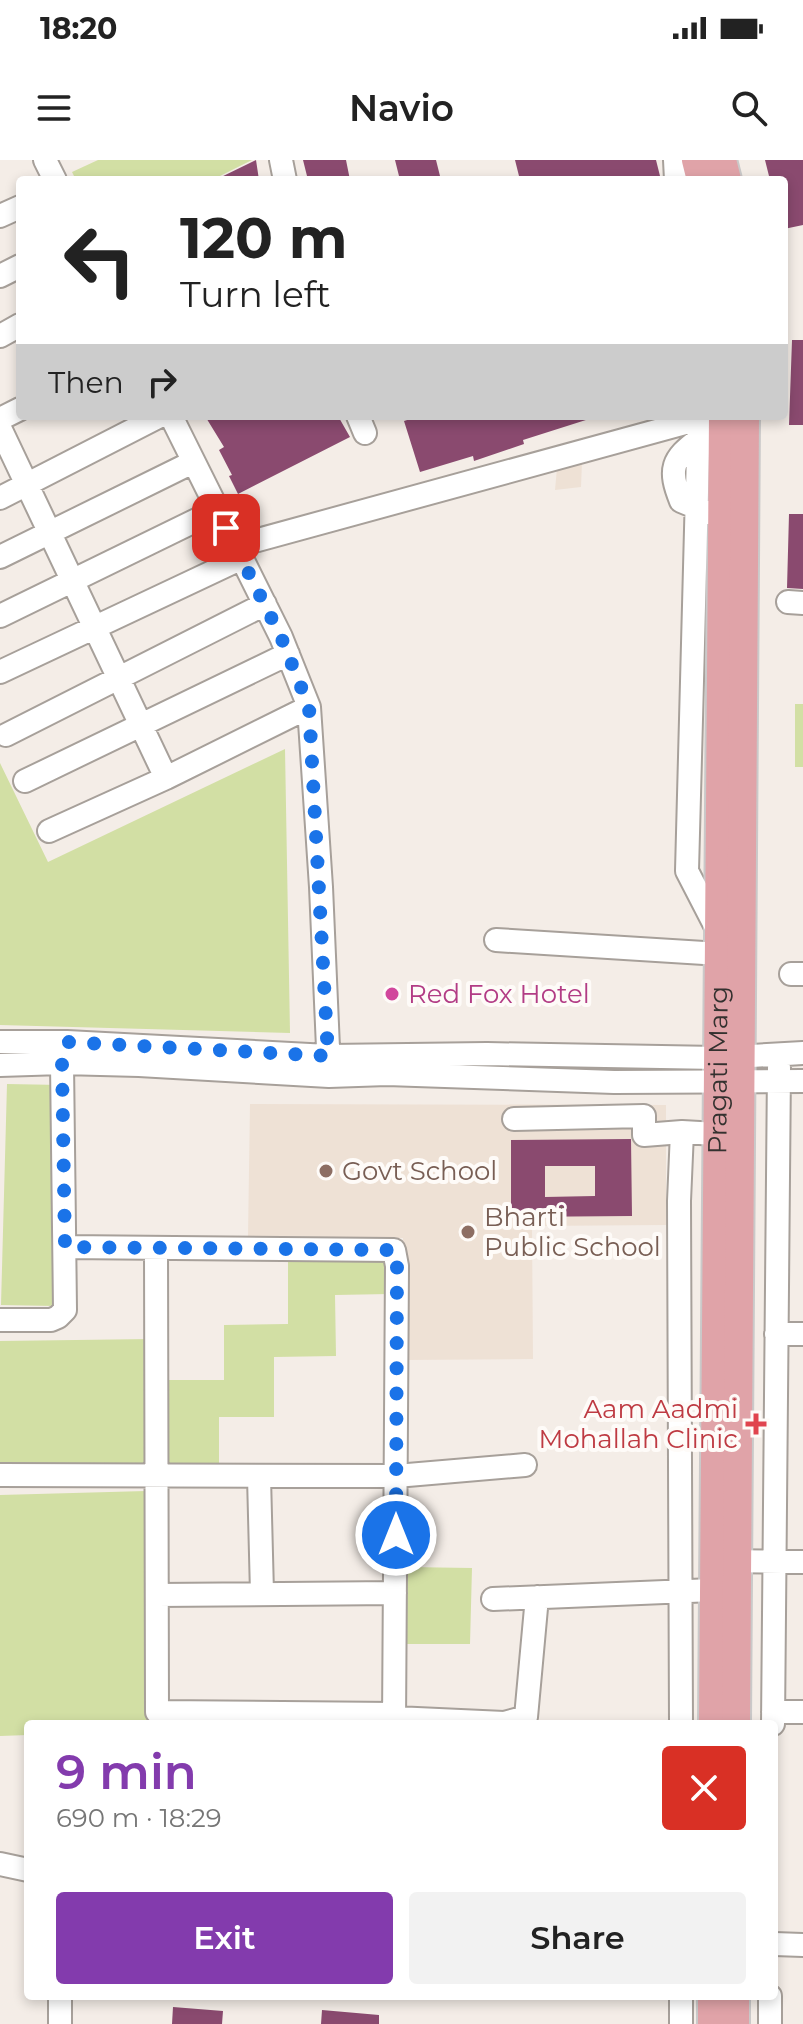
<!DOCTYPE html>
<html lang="en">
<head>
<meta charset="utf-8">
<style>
	:root { --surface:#fff; --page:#f2f2f2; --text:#222; --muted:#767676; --accent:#833bad }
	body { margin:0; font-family:Montserrat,sans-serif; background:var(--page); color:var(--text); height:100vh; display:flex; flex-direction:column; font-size:30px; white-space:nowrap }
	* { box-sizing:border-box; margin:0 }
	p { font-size:26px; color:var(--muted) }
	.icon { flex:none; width:44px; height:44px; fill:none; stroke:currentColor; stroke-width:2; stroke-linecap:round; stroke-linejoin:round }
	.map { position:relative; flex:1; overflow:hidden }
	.sheet { position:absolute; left:24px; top:1560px; width:754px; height:280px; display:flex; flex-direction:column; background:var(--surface); border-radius:8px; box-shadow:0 4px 12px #0003 }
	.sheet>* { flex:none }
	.banner { position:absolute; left:16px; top:16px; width:772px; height:244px; border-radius:8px; box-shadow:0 4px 12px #0003; background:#fff; color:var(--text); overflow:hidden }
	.pin { position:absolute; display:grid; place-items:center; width:68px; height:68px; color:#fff; margin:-34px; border-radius:16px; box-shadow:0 4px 12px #0006 }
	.me { position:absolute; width:88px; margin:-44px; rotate:0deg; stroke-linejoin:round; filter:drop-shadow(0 0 6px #0008) }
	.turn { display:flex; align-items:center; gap:28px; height:168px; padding:0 32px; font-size:36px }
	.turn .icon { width:104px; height:104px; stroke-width:2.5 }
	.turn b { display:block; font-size:56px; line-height:68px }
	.then { display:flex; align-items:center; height:76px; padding:0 32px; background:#0003; gap:16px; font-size:30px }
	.round { display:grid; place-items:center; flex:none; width:84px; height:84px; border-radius:8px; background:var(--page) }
	.head { display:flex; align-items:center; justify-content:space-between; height:136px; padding:0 32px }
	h1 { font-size:48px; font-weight:600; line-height:60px; color:var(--accent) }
	.action { display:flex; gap:16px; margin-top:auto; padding:16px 32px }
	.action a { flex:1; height:92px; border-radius:8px; background:var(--accent); color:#fff; font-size:32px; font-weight:600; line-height:92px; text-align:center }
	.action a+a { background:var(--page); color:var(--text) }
	.status { display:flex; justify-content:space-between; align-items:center; height:56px; padding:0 40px; background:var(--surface); direction:ltr }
	.status svg { height:22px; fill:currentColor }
	header { display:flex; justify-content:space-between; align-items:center; height:104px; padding:0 32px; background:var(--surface); font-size:36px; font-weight:600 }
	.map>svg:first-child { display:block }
	.built { fill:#eee1d5 }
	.green { fill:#d2dfa4 }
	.building { fill:#8a4a6f; fill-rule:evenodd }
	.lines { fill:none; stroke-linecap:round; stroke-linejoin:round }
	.minor-casing { stroke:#a7a09a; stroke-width:26 }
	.major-casing { stroke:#cac9c9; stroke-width:32 }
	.minor { stroke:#fff; stroke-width:22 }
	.major { stroke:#e0a3a8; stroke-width:28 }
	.route { stroke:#1a73e8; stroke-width:14; stroke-dasharray:0 25.2 }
	.hotel-dot { fill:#d1479c; stroke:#fefbf8; stroke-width:3 }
	.education-dot { fill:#8d6e63; stroke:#fefbf8; stroke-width:3 }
	.health-dot { fill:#e0444e; stroke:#fefbf8; stroke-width:3 }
	.labels { text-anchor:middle; stroke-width:8; stroke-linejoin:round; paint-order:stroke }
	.hotel-label { font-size:26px; fill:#b23c85; stroke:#fefbf8; text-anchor:start }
	.street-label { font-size:26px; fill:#34312f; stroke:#fefbf8 }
	.education-label { font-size:26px; fill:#785e54; stroke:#fefbf8; text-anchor:start }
	.health-label { font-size:26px; fill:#be3a42; stroke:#fefbf8; text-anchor:end }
</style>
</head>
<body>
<div class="status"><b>18:20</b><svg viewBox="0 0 49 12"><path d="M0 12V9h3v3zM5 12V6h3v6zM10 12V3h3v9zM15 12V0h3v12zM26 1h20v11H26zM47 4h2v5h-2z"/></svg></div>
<header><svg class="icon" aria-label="menu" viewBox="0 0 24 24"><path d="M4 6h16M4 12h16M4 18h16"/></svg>Navio<svg class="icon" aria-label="search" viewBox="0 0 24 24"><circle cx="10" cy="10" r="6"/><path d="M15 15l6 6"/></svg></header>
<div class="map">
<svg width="803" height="1864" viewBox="0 0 803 1864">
	<rect width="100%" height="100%" fill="#f4ede7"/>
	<path class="built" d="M 582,302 L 581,327 L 555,330 L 557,308 Z
		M 250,944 L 666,945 L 666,1065 L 532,1066 L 533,1199 L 404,1200 L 403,1078 L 248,1076 Z"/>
	<path class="green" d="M 98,0 L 252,0 L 212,20 L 76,20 L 72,12 Z
		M 795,544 L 803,544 L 803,607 L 795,607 Z
		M 285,589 L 290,873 L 0,865 L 0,603 L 48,702 Z
		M 7,924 L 61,925 L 55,1146 L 1,1145 Z
		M 389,1099 L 389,1134 L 335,1135 L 336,1196 L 274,1197 L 274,1257 L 219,1257 L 219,1315 L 169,1316 L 169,1220 L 224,1220 L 224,1165 L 288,1164 L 288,1100 Z
		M 151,1179 L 152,1306 L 0,1308 L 0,1181 Z
		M 146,1331 L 151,1564 L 28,1564 L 28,1575 L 0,1576 L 0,1335 Z
		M 406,1407 L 472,1408 L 470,1484 L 405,1484 Z"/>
	<path class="building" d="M 256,0 L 259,20 L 215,20 Z
		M 303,0 L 346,0 L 350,20 L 308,20 Z
		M 395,0 L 436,0 L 441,20 L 400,20 Z
		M 515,0 L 656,0 L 661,20 L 520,20 Z
		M 765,0 L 803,0 L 803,65 L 784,69 L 784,20 L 770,20 Z
		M 792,180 L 803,180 L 803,265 L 789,265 Z
		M 205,256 L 338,256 L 350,277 L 238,334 L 229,316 L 232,315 L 219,290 L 224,287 Z
		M 420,256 L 588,256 L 589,259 L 523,280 L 524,284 L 474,301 L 473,296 L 420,312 L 404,261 Z
		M 789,354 L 803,354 L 803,429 L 787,428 Z
		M 631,979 L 632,1056 L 511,1057 L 511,980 ZM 545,1006 L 595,1006 L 595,1036 L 545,1037 Z
		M 173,1847 L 223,1851 L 222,1864 L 172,1864 Z
		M 322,1850 L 379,1855 L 379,1864 L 321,1864 Z"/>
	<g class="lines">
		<g class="minor-casing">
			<path id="minor" d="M 45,0 L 55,20
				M 281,0 L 285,20
				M 675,0 L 676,20
				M 0,56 L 20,47
				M 0,116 L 20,106
				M 0,176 L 20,165
				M 171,256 L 281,477 L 309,547 L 321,727 L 329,911
				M 358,256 L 365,273
				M 699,256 L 687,711 L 719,773
				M 0,259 L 20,249
				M 0,268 L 166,618
				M 699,279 C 672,299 668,309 681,341 L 710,353
				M 0,338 L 160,256
				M 236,386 L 711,256
				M 0,397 L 193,302
				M 788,442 L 803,443
				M 0,456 L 217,350
				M 0,512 L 242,398
				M 6,575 L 265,444
				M 25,621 L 288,494
				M 49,671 L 166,618 L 309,547
				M 496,780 L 720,794
				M 791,814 L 803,814
				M 0,882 L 67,882 L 328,896 L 487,894 L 717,898 L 803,893
				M 0,905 L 62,903 L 139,905 L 329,916 L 387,914 L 614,922 L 803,921
				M 514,959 L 644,956 L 644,975 L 682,972
				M 65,1087 L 394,1090 L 397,1106 L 394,1564
				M 156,1088 L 157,1552 L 395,1554
				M 0,1160 L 51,1160 L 58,1157 L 65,1150 L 62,903 L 65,891
				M 776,1174 L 803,1174
				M 0,1315 L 396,1316 L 525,1305
				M 259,1317 L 262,1433
				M 722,1401 L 803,1402
				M 157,1435 L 395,1433
				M 493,1439 L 713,1430
				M 773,1552 L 803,1552
				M 395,1558 L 504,1563 L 526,1557 L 537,1437
				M 681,1564 L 679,1041 L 682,972 L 717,974
				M 773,1564 L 779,908
				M 0,1704 L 28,1710
				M 774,1784 L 803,1785
				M 681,1836 L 681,1864
				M 60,1864 L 60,1836
				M 770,1864 L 770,1836"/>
		</g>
		<g class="major-casing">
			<g id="major">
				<path d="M 696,0 L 701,20"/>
				<path d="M 722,0 L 727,20"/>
				<path id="s1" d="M 713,1564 L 723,256"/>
				<path d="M 736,1564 L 745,256"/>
				<path d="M 712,1864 L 712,1836"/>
				<path d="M 735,1864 L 735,1836"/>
			</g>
		</g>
		<use href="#minor" class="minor"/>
		<use href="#major" class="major"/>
	</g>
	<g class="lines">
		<path class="route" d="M 226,368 L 281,477 L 309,547 L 328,896 L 67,882 L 62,903 L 65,1087 L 394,1090 L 397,1106 L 396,1375"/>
	</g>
	<circle class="hotel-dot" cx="392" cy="834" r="8"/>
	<g class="education-dot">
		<circle cx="326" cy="1011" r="8"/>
		<circle cx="468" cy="1072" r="8"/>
	</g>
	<path class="health-dot" d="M752 1252h8v8h8v8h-8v8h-8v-8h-8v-8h8z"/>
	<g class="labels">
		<g class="hotel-label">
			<text x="408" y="843">Red Fox Hotel</text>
		</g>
		<g class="street-label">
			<text dy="9" stroke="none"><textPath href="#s1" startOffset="654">Pragati Marg</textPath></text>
		</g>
		<g class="education-label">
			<text x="342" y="1020">Govt School</text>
			<text x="484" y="1066">Bharti<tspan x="484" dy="30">Public School</tspan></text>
		</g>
		<g class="health-label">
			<text x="738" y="1258">Aam Aadmi<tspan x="738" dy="30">Mohallah Clinic</tspan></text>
		</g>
	</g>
</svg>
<div class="pin" style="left:226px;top:368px;background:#d93025"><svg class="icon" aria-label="arrive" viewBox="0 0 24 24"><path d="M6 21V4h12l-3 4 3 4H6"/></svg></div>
<svg class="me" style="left:396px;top:1375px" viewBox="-20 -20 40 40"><circle r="17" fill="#1a73e8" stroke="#fff" stroke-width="3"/><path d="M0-11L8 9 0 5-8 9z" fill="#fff"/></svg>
<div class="banner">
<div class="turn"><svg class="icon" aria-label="left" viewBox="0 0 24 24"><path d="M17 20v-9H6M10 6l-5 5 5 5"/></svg><div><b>120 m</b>Turn left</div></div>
<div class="then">Then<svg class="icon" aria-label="right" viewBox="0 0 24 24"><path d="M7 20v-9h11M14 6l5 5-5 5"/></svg></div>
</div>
<section class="sheet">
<div class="head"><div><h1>9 min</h1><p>690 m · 18:29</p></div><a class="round" style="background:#d93025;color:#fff"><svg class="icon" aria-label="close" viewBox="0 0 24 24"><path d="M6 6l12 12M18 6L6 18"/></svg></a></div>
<div class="action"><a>Exit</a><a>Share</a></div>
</section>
</div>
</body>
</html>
